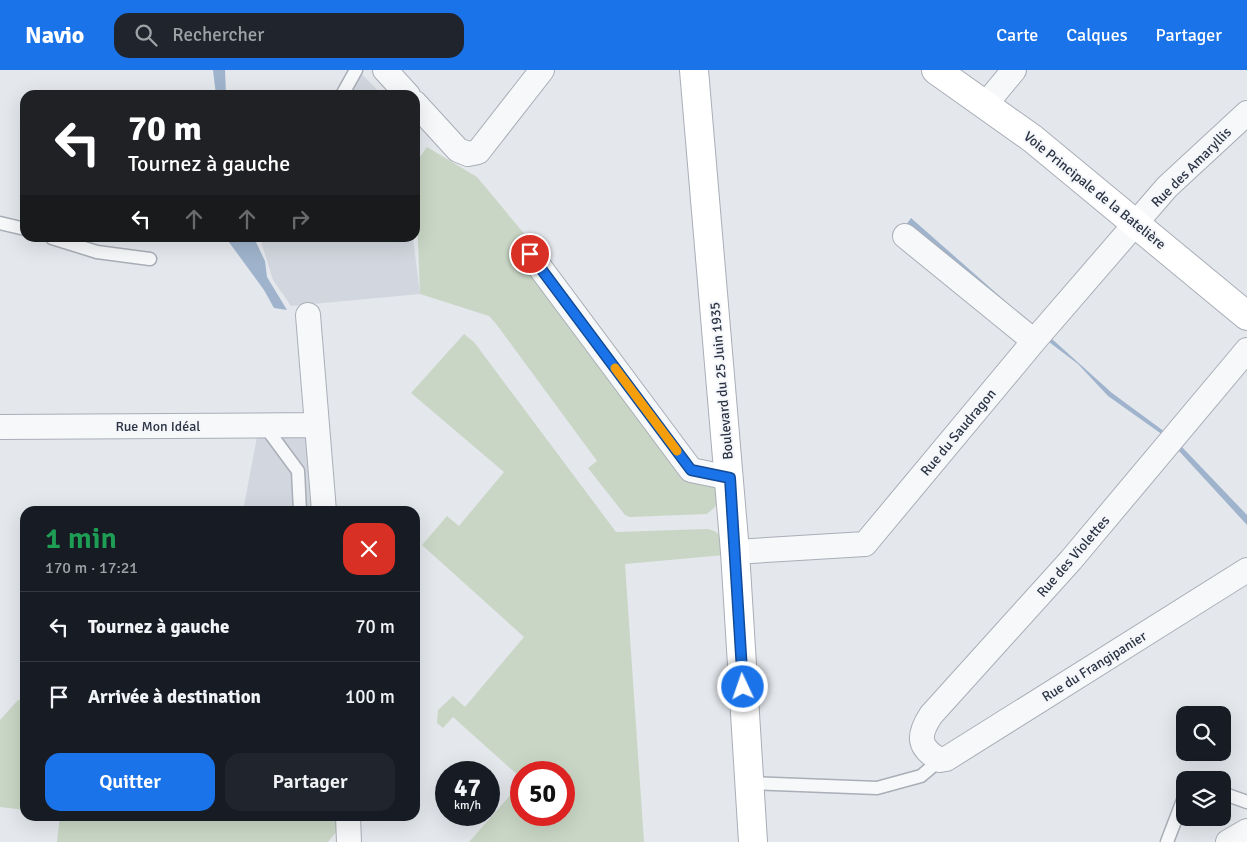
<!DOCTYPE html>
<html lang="fr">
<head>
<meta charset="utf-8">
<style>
	:root { --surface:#171b24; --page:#20242c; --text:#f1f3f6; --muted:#9ea1a6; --line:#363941; --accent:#1a73e8 }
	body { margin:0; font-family:Signika,sans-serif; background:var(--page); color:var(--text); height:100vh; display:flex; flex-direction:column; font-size:19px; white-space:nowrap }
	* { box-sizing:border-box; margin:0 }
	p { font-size:16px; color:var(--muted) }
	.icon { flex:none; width:28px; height:28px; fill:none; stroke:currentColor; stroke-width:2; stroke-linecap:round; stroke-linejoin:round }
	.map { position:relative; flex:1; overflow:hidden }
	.sheet { position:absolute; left:20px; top:436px; width:400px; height:315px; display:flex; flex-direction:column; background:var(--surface); border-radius:15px; box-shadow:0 5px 20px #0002 }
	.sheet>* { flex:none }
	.guide { position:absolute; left:20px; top:20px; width:400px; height:152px; border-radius:15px; box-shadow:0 5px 20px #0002; background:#202124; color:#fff; overflow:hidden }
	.controls { position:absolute; left:1176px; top:636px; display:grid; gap:10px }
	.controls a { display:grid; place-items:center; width:55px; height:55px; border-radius:10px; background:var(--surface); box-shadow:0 5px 20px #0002; font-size:25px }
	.speed { position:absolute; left:435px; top:691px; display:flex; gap:10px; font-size:25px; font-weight:700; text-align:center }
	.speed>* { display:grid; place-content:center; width:65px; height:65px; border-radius:50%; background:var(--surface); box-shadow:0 5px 20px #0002; line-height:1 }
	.speed small { font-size:12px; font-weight:400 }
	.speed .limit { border:8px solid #d22; background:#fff; color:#111 }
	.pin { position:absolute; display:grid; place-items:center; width:42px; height:42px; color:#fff; margin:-21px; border:2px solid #fff; border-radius:50%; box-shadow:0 1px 5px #0007 }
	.me { position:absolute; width:55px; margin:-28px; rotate:357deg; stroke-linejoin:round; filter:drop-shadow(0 0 4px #0008) }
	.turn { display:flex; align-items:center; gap:18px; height:105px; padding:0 25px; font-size:22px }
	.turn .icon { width:65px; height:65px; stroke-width:2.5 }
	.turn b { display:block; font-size:35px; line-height:42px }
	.lanes { display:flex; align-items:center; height:48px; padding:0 25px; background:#0003; justify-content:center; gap:25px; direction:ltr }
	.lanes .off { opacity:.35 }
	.round { display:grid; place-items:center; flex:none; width:52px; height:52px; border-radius:15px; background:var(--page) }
	.summary { display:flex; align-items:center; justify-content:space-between; height:85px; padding:0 25px }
	h1 { font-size:30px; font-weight:600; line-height:38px; color:#1e9e55 }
	.primary-button { display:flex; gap:10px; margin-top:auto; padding:10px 25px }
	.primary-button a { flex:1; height:58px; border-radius:15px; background:var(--accent); color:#fff; font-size:20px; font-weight:600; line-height:58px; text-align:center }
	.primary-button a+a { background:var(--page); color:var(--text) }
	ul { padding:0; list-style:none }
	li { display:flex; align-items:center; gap:15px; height:70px; padding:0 25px; border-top:1px solid var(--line) }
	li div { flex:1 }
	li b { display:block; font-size:19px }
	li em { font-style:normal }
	header { display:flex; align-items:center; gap:30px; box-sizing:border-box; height:70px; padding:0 25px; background:var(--accent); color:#fff }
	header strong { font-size:24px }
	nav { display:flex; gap:28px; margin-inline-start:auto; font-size:18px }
	.search { width:350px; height:45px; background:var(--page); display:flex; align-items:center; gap:12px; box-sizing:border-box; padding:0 18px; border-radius:15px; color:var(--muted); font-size:19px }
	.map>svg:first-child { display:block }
	.built { fill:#d2d6de }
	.green { fill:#c9d6c5 }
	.water { fill:#9fb4cc }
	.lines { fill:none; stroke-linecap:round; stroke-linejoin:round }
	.lane-casing { stroke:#a9aeb7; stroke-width:15 }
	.street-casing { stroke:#a9aeb7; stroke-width:26 }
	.secondary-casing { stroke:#a9aeb7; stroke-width:30 }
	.lane { stroke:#f7f8fa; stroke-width:12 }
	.street { stroke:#f7f8fa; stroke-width:24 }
	.secondary { stroke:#fff; stroke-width:28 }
	.route-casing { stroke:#114b97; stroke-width:12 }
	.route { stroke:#1a73e8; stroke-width:9 }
	.slow { stroke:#f59e0b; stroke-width:9 }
	.labels { text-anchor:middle; stroke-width:4; stroke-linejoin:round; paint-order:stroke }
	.street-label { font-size:14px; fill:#2b3445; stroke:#f4f6f9 }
</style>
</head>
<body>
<header>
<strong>Navio</strong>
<div class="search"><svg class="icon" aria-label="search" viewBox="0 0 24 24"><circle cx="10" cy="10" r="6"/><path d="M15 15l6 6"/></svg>Rechercher</div>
<nav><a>Carte</a><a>Calques</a><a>Partager</a></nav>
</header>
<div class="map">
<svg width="1247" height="772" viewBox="0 0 1247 772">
	<rect width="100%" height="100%" fill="#e4e7ec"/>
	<path class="built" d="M 349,0 L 356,0 L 363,5 L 382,25 L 335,25 Z
		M 260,168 L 413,168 L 420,224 L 291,236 L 273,210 Z
		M 257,367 L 307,367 L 313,441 L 243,441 Z"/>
	<path class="green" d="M 427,77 L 477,107 L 587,239 L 720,420 C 719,433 717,436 707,444 L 630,447 L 625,445 L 588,398 L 597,391 L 497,255 L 489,246 L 420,224 L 415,94 Z
		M 464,264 L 474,272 L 616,462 L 707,459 C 722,461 723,472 724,485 L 625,494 L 644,772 L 469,772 L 521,713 L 521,745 L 564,745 L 564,702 L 521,702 L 521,708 L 453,647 L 443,658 L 437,653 L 438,640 L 453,626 L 465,637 L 524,567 L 422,475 L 447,446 L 459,456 L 504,402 L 411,323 Z
		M 18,630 L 25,631 L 25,740 L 0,737 L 0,650 Z
		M 60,746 L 336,746 L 337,761 L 328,772 L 57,772 Z"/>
	<path class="water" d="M 213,0 L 225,0 L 226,25 L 216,25 Z
		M 911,148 L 1036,258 L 906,155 Z
		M 226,168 L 254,168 L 265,191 L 267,207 L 287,240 L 274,238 L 264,220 Z
		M 1052,269 L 1112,323 L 1165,362 L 1163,365 L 1108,326 L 1078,294 L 1049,272 Z
		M 1182,377 L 1247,445 L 1247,455 L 1179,381 Z"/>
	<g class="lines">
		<g class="lane-casing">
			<path id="lane" d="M 342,25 L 356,0
				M 0,153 L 25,159
				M 52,168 L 97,182 L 150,189
				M 264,355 L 298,401 L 300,441
				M 749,713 L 877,718 L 921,706 L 940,690
				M 1222,723 L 1247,732
				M 1167,772 L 1185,725"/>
		</g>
		<g class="street-casing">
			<path id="street" d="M 385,0 L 408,25
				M 415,33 L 458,80 L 468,84 L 478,82 L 542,0
				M 985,35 L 1014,0
				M 905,166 L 1034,271
				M 530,184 L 691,400 L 730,408
				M 308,245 L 324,441
				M 1247,280 L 1071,490 L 931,645 C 918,665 917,677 940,690 L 946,689 L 1247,500
				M 0,357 L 317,355
				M 735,482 L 865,474 L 1034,271 L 1167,117 L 1247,43
				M 348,746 L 349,772
				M 1228,772 L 1247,761"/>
		</g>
		<g class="secondary-casing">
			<path id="secondary" d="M 694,0 L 735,482 L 753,772
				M 936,0 L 1033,69 L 1247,246"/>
		</g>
		<use href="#lane" class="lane"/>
		<use href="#street" class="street"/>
		<use href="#secondary" class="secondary"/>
	</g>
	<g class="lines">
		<g class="route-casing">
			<path id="route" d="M 530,184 L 691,400 L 730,408 L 743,617"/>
		</g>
		<use href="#route" class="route"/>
		<path class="slow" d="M 615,298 L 677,381"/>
	</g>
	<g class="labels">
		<g class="street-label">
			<text transform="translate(1191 97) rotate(-45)" y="5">Rue des Amaryllis</text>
			<text transform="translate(1095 120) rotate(39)" y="5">Voie Principale de la Batelière</text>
			<text transform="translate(721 311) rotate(-95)" y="5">Boulevard du 25 Juin 1935</text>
			<text x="158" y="361">Rue Mon Idéal</text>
			<text transform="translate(958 362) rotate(-50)" y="5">Rue du Saudragon</text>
			<text transform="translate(1073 486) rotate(-49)" y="5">Rue des Violettes</text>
			<text transform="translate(1094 596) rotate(-32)" y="5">Rue du Frangipanier</text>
		</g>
	</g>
</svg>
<div class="controls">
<a><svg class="icon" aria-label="search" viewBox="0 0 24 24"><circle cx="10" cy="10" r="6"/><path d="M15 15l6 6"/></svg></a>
<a><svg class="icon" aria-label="layers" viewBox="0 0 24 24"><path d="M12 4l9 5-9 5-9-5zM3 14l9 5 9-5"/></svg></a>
</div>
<div class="speed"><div>47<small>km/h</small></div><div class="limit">50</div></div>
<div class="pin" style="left:530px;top:184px;background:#d93025"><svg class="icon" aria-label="arrive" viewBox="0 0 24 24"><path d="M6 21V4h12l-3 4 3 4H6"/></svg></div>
<svg class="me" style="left:743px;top:617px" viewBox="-20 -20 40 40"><circle r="17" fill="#1a73e8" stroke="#fff" stroke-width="3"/><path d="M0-11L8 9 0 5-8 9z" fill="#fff"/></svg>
<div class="guide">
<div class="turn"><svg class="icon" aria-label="left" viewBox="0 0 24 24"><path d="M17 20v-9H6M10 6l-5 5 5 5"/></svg><div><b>70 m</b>Tournez à gauche</div></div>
<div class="lanes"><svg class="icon" aria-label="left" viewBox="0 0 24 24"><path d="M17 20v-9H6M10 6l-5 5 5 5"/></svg><svg class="icon off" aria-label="ahead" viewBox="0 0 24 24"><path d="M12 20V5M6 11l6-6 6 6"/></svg><svg class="icon off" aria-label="ahead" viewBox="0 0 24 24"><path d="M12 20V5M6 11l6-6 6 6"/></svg><svg class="icon off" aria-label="right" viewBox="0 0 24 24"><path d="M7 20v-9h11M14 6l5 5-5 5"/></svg></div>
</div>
<section class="sheet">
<div class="summary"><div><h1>1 min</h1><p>170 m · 17:21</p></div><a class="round" style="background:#d93025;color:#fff"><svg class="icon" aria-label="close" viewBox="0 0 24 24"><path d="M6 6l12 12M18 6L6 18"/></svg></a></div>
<ul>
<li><svg class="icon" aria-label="left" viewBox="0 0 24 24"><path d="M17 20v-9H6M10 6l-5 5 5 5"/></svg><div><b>Tournez à gauche</b></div><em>70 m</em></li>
<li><svg class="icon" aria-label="arrive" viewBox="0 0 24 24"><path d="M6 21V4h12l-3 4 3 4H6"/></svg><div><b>Arrivée à destination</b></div><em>100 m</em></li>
</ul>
<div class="primary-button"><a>Quitter</a><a>Partager</a></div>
</section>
</div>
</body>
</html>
